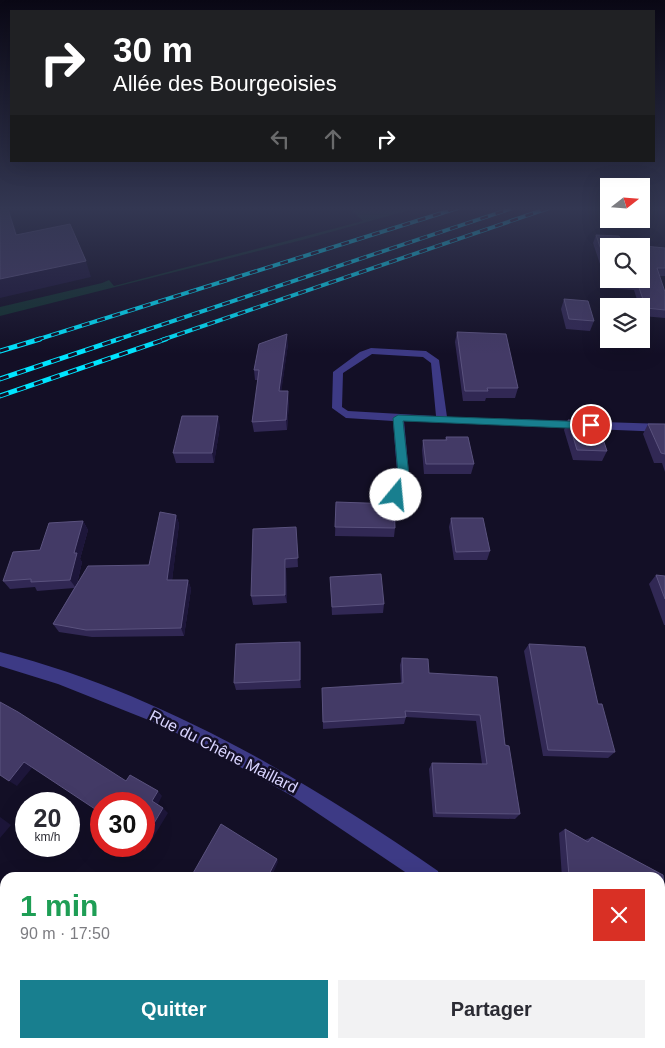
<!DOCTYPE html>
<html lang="fr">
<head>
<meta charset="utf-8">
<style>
	:root { --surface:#fff; --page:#f2f2f3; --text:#2b2b33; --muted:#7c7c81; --accent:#187f8f }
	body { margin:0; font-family:Helvetica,sans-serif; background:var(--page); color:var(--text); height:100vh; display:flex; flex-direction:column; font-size:19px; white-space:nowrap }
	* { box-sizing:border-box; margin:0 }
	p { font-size:16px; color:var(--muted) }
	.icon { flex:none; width:28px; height:28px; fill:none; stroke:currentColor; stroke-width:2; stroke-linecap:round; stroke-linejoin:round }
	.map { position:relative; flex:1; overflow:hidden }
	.side { position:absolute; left:0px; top:872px; width:665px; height:176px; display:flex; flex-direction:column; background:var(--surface); border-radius:15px 15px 0 0; box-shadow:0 5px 20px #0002 }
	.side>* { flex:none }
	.top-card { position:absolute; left:10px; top:10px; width:645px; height:152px; border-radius:0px; box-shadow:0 5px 20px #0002; background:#202124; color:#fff; overflow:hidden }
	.needle { width:32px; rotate:73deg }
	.controls { position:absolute; left:600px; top:178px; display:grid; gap:10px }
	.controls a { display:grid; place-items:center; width:50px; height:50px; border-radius:0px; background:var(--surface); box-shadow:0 5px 20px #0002; font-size:25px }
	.speed { position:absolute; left:15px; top:792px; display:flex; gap:10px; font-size:25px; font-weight:700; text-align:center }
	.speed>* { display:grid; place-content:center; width:65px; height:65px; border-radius:50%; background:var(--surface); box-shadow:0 5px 20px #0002; line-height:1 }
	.speed small { font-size:12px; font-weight:400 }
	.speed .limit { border:8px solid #d22; background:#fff; color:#111 }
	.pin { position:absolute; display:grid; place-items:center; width:42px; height:42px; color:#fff; margin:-21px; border:2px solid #fff; border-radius:50%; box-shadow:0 1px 5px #0007 }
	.me { position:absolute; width:55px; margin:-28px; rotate:17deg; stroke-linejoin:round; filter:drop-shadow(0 0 4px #0008) }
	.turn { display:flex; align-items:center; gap:18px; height:105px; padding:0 20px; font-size:22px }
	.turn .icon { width:65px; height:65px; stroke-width:2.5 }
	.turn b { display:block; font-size:35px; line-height:42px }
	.lanes { display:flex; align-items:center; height:48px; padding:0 20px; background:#0003; justify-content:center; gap:25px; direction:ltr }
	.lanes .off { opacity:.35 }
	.round { display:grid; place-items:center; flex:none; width:52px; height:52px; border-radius:0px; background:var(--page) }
	.overview { display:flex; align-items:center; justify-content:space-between; height:85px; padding:0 20px }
	h1 { font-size:30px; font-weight:700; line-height:38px; color:#1e9e55 }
	.cta { display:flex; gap:10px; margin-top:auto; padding:10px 20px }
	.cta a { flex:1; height:58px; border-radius:0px; background:var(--accent); color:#fff; font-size:20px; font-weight:700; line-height:58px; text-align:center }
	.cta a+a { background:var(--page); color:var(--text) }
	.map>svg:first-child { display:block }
	.green { fill:#12302f }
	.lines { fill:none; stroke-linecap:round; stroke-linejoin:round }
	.minor { fill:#3d3a85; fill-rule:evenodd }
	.rail-far1-casing { stroke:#00e5ff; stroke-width:4 }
	.rail-casing { stroke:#00e5ff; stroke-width:5 }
	.rail-far1 { stroke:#130f26; stroke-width:2.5; stroke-dasharray:8; stroke-linecap:butt }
	.rail { stroke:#130f26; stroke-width:3; stroke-dasharray:9; stroke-linecap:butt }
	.wall { fill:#312854; fill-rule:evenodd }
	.shaded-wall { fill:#1d163a }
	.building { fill:#433a66; stroke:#5a527e }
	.route { fill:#187f8f; stroke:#10535d }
	.labels { text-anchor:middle; stroke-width:5; stroke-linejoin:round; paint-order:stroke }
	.near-street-label { font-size:16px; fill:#d9d4ff; stroke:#130f26 }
</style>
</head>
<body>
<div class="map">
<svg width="665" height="1048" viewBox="0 0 665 1048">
	<rect width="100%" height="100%" fill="#130f26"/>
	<path class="green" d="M 353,208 L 417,208 L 302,240 L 0,316 L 0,307 L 102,283 L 109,280 L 114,286 L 363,221 L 352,211 Z"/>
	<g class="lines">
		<path class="minor" d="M 371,348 L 426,351 L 439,360 L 447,417 L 665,424 L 665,432 L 404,421 L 410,485 C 406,492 401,501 392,498 L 390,495 L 398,484 L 393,421 L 346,418 L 332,408 L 333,372 L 360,352 ZM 372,354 L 423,357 L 431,363 L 436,416 L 348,411 L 342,407 L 343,373 Z
			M 0,652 C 160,693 303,778 438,871 L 440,878 L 414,878 L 292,796 L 199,744 L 151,721 L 58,684 L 0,666 Z
			M 660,1030 L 665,1032 L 665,1048 L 652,1048 L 650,1044 L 660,1044 Z"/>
		<g class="rail-far1-casing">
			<path id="rail-far1" d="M 36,340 L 458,208
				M 116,340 L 513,208
				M 162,340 L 549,208"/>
		</g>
		<g class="rail-casing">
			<path id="rail" d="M 0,351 L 40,339
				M 0,379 L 119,339
				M 0,396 L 166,339"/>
		</g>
		<use href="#rail-far1" class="rail-far1"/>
		<use href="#rail" class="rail"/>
	</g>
	<path class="wall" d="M 596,235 L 623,244 L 665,248 L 665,276 L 659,276 L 665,292 L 665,318 L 642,316 L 641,313 L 641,306 L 639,306 L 634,290 L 608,288 L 593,243 ZM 609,246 L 641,279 L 609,279 Z
		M 564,299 L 594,321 L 590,331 L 566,329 L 561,309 Z
		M 457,332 L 518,388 L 515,398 L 486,398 L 485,401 L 463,401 L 455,342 Z
		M 288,344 L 281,391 L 289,401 L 287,430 L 254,432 L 252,422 L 258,380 L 255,380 L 254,370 Z
		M 568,420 L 607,451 L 602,461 L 573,460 L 564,430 Z
		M 648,424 L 665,424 L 665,472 L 662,463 L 654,463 L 643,434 Z
		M 220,426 L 214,463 L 176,463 L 173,453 Z
		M 446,437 L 474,464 L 471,474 L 424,474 L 422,450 L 423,440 L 445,440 Z
		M 336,502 L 395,528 L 394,537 L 335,536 Z
		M 176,515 L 179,524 L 172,580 L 188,580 L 191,589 L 184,636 L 92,637 L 59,632 L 53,624 L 74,588 L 37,591 L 35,587 L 10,589 L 3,581 L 40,550 L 83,521 L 88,530 L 80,559 L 82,562 L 77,584 L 149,565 Z
		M 451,518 L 490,551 L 487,560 L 454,560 L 449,527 Z
		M 296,527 L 298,567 L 286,568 L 287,603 L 253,605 L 251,596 Z
		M 656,575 L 665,576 L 665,625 L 664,625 L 649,584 Z
		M 330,577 L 384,604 L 383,613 L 332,615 Z
		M 300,642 L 301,688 L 236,690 L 234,683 Z
		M 529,644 L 598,704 L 615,752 L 608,758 L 543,756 L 524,651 Z
		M 402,658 L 429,673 L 497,677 L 505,745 L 520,814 L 515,819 L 433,817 L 429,769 L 432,763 L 482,764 L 476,721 L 406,717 L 404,724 L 323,729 L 322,688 L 401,683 L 400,665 Z
		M 565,829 L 585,840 L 592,837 L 663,875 L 665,902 L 665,1014 L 660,1011 L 660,878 L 562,878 L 559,833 Z
		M 613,1045 L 624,1048 L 613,1048 Z"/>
	<path class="shaded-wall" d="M 8,209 L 14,225 L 23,251 L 16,235 Z
		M 86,261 L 91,277 L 0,298 L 0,279 Z
		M 287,334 L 288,344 L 280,401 L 279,391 Z
		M 288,391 L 289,401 L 287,430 L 286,420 Z
		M 218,416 L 220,426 L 214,463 L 212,453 Z
		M 176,515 L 179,524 L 171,589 L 167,580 Z
		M 83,521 L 88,530 L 80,559 L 82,562 L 76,588 L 70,580 L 74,553 Z
		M 285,559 L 286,568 L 287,603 L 285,595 Z
		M 188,580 L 191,589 L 184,636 L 181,628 Z
		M 300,642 L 301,650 L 301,688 L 300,680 Z
		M 24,762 L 32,768 L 17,786 L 9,781 Z
		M 158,791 L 162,796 L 157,806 L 152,801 Z
		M 163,808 L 168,813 L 145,851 L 139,847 L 140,846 L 144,846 L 144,840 Z
		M 0,817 L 11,825 L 0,838 Z
		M 277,859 L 278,862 L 271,878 L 267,878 Z
		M 0,888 L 5,892 L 5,903 L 0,899 Z
		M 5,904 L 5,924 L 0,919 L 0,910 Z
		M 5,971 L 5,988 L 0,983 L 0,977 Z
		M 5,999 L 5,1022 L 0,1023 L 0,1006 Z
		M 159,1044 L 167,1044 L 172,1048 L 164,1048 Z"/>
	<path class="building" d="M 8,209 L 16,235 L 70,224 L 86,261 L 0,279 L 0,210 Z
		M 596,235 L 619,236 L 623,244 L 665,248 L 665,268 L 657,268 L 665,292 L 665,310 L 646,308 L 637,282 L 611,281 L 610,279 L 641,279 L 641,246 L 609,246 L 609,274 Z
		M 564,299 L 588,301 L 594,321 L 569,319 Z
		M 457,332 L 506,334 L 518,388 L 487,388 L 488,391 L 465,391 Z
		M 287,334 L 279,391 L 288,391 L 286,420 L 252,422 L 259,370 L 254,370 L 259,344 Z
		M 182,416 L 218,416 L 212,453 L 173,453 Z
		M 568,420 L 597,421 L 607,451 L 577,450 Z
		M 648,424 L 665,424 L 665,454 L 661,453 Z
		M 446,437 L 468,437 L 474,464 L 426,464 L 423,440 L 447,440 Z
		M 336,502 L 394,504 L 395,528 L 335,527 Z
		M 160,512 L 176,515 L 167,580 L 188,580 L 181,628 L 86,630 L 53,624 L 88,566 L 149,565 Z
		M 451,518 L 483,518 L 490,551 L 456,552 Z
		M 83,521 L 74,553 L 77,553 L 70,580 L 31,582 L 31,579 L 3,581 L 13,552 L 40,550 L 49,523 Z
		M 296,527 L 298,558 L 285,559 L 285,595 L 251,596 L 253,529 Z
		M 381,574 L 384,604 L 332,607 L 330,577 Z
		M 656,575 L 665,576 L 665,599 Z
		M 300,642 L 300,680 L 234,683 L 236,644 Z
		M 529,644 L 585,647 L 598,704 L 602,704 L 615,752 L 548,750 Z
		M 402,658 L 428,659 L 429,673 L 497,677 L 505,745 L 509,746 L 520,814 L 436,813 L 432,763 L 487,764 L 480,715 L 405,711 L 406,717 L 323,722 L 322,688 L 403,683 Z
		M 0,702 L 18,712 L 126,781 L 130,775 L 158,791 L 152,801 L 163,808 L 144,840 L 144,804 L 101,804 L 101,813 L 24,762 L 9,781 L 0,775 Z
		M 221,824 L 277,859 L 267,878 L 195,878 L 192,875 Z
		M 565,829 L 588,842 L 592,837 L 663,875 L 665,902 L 665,1008 L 660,1005 L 660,878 L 572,878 L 569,876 Z
		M 0,899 L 5,903 L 0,910 Z
		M 0,919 L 5,924 L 5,948 L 2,951 L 5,954 L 5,971 L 0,977 Z
		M 0,983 L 5,988 L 5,999 L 0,1006 Z
		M 108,1044 L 159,1044 L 164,1048 L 105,1048 Z
		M 198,1044 L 321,1044 L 319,1048 L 206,1048 Z"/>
	<linearGradient id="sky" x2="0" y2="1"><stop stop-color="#0a0815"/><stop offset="0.59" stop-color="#333752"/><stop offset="1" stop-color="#333752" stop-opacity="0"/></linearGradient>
	<rect width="665" height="354" fill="url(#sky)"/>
	<path class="route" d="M 398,415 L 591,422 L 596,425 L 591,429 L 403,421 L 410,485 L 400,498 L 396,500 L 391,495 L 399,485 L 393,418 Z"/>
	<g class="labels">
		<g class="near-street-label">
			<text transform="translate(224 751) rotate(27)" y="6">Rue du Chêne Maillard</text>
		</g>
	</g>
</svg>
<div class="controls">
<a><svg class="needle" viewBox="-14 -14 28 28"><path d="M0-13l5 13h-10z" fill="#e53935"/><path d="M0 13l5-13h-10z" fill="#7c7c81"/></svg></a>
<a><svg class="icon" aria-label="search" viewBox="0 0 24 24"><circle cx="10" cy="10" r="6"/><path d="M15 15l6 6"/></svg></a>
<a><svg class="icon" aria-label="layers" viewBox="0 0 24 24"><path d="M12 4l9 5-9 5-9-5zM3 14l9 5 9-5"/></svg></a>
</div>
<div class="speed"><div>20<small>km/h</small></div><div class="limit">30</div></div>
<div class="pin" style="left:591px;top:425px;background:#d93025"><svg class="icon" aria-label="arrive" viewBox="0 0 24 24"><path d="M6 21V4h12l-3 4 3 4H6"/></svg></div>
<svg class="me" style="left:396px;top:495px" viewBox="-20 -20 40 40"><circle r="19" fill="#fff"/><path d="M0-13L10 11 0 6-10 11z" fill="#187f8f"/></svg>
<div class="top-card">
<div class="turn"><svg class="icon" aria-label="right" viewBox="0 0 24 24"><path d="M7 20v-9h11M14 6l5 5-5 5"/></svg><div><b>30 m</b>Allée des Bourgeoisies</div></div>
<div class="lanes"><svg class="icon off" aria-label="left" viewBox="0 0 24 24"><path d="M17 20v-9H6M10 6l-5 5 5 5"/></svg><svg class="icon off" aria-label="ahead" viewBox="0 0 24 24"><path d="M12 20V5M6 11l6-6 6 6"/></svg><svg class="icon" aria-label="right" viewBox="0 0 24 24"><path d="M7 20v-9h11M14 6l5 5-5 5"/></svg></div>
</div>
<section class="side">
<div class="overview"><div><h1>1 min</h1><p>90 m · 17:50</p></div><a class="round" style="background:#d93025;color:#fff"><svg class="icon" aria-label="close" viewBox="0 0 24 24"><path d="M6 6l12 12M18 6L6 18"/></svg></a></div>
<div class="cta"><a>Quitter</a><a>Partager</a></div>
</section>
</div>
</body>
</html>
